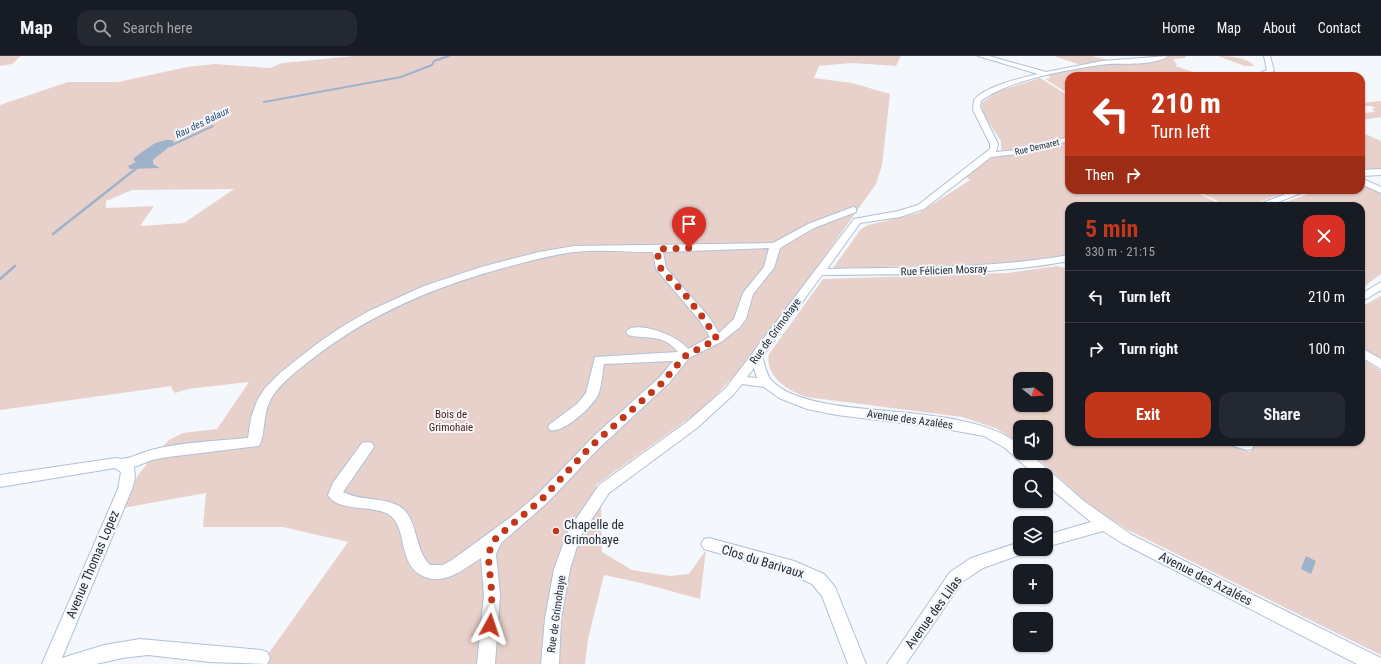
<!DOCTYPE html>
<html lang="en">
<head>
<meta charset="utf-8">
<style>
	:root { --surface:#171b24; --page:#242831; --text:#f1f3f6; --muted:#9ea1a6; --line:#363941; --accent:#c2371b }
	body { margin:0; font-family:"Roboto Condensed",sans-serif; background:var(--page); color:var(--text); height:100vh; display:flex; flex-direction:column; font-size:15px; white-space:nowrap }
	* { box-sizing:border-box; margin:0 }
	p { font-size:13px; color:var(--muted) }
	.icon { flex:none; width:22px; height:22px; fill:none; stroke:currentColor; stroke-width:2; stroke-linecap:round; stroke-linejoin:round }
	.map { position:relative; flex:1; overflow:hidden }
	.drawer { position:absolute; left:1065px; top:146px; width:300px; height:244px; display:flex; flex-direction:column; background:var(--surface); border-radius:12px; box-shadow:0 1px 3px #0004 }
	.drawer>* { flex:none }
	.hud { position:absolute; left:1065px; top:16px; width:300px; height:122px; border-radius:12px; box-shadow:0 1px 3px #0004; background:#c2371b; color:#fff; overflow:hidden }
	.needle { width:26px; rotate:107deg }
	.fabs { position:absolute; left:1013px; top:316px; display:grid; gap:8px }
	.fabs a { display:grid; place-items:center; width:40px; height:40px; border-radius:8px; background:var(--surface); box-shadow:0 1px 3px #0004; font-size:20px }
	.pin { position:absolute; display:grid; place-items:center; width:34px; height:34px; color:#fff; margin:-41px -17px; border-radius:50% 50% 50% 0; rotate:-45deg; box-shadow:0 0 4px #0007 }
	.pin .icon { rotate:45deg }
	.me { position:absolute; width:44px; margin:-22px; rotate:5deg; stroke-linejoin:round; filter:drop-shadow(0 0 3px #0008) }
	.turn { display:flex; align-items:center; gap:14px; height:84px; padding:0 20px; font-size:18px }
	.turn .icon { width:52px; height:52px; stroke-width:2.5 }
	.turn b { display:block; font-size:28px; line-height:34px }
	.then { display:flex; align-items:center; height:38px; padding:0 20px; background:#0003; gap:8px; font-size:15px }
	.round { display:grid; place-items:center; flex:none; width:42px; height:42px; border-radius:12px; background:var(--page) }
	.summary { display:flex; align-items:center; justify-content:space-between; height:68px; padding:0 20px }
	h1 { font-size:24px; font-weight:700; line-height:30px; color:var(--accent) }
	.primary-button { display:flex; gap:8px; margin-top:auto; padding:8px 20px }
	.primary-button a { flex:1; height:46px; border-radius:12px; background:var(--accent); color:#fff; font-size:16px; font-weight:700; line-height:46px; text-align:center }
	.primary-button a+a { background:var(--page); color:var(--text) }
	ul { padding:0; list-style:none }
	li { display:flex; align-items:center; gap:12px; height:52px; padding:0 20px; border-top:1px solid var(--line) }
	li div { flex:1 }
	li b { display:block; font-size:15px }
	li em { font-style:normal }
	header { display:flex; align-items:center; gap:24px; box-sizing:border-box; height:56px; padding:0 20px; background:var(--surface); border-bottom:1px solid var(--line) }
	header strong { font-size:19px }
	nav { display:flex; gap:22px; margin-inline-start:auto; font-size:14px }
	.search { width:280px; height:36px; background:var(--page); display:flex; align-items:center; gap:10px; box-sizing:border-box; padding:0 14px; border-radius:12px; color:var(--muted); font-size:15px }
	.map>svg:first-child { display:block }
	.green { fill:#e9d1cb; fill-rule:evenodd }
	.water { fill:#9eb2cb }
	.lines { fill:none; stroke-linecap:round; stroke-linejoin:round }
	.stream-far1 { stroke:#9eb2cb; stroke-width:2 }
	.stream { stroke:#9eb2cb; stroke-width:2.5 }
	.street-casing { stroke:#afc1d7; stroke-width:2 }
	.street { fill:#fff; fill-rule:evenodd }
	.route { stroke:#c2371b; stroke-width:7; stroke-dasharray:0 12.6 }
	.poi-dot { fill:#c2371b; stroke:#f4f8fd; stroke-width:1.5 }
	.labels { text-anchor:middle; stroke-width:4; stroke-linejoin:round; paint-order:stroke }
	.far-street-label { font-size:9px; fill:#252c34; stroke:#f4f8fd }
	.far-water-label { font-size:10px; font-style:italic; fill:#2f4d72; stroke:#f4f8fd }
	.street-label { font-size:11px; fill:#252c34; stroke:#f4f8fd }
	.park-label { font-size:11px; fill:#481b11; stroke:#f4f8fd }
	.near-poi-label { font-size:13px; fill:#252c34; stroke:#f4f8fd; text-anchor:start }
	.near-street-label { font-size:13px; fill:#252c34; stroke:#f4f8fd }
</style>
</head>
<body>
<header>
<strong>Map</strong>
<div class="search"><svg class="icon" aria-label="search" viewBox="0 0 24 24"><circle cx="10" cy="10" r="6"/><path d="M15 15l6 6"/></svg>Search here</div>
<nav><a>Home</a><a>Map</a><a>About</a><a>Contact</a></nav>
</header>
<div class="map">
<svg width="1381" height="608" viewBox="0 0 1381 608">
	<rect width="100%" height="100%" fill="#f4f8fd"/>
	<path class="green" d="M 0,0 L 21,0 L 12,8 L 0,10 Z
		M 354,0 L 901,0 L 896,10 L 852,7 L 819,10 L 814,22 L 852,27 L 890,38 L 882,109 L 876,128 L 817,211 L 741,313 L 704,352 L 596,429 L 601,448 L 602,496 L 632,514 L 670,520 L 689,518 L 706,494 L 700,543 L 641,527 L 604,519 L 588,583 L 585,608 L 261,608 L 348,486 L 283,471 L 203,471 L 206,437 L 123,452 L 138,419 L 155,398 L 169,384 L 183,377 L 217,373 L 249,326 L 188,333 L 175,337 L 171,332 L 172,330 L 0,354 L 0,49 L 68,26 L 118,26 L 187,11 L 215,8 L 270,12 L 282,7 ZM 234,133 L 184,167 L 140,170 L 154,150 L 106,152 L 106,145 L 132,134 Z
		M 1054,0 L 1092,0 L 1113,5 L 1152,0 L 1186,0 L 1185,2 L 1173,3 L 1177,9 L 1175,10 L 1205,20 L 1069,20 L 1069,38 L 1045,23 L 1051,22 L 1048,20 L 1060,16 L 1058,15 L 1087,11 Z
		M 1218,0 C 1228,0 1248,1 1254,10 L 1245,10 Z
		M 1040,22 L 1069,40 L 1069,82 L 1007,96 L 1001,94 L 1001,85 L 981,55 L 982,47 L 996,36 Z
		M 1381,45 L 1381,61 L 1361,64 L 1361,57 L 1375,56 L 1372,53 L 1375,52 L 1371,50 L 1361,50 L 1361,47 Z
		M 1361,76 L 1381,85 L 1381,113 L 1361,115 Z
		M 1069,85 L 1069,134 L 1192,134 L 1224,150 L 1069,150 L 1069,204 C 1052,209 1036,215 1019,208 L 833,212 L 861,173 L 868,169 L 919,157 L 970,124 L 966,121 L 991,102 L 1017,98 Z
		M 1361,129 L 1381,137 L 1381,218 L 1361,233 L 1361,150 L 1274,150 L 1320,134 L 1361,134 Z
		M 1195,134 L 1292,134 L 1254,148 L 1238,150 L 1227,150 Z
		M 1057,210 L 1069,213 L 1069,386 L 1226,386 L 1250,396 L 1254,386 L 1361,386 L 1361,302 L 1381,315 L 1381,599 L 1126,473 L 1085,445 L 1032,397 L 1046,397 L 1046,371 L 1020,371 L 1020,387 L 995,372 L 962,361 L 806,341 C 788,335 764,320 769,298 L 823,223 L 1008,217 ZM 1020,323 L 1046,323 L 1046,349 L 1020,349 Z
		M 1381,240 L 1381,303 L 1361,290 L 1361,251 Z"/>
	<path class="water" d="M 166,84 L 171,84 L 175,86 L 153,104 L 153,108 L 160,112 L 130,113 L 128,110 L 136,106 L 133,104 L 135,101 L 155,87 Z
		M 1306,500 L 1316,505 L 1311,518 L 1301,513 Z"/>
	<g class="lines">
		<path class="stream-far1" d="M 264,46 L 401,21 L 432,9 L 434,5 L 449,0
			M 170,90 L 213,70"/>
		<path class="stream" d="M 53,178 L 138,111
			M 0,223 L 15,210"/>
		<g class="street-casing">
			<path id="street" d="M 978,0 L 989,0 L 1046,16 L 1102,5 L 1168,0 C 1155,10 1124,7 1108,8 C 1074,12 1008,24 981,45 L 980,51 L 998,88 L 996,96 L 1017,94 L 1069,81 L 1069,85 L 1017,98 L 991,101 L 924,153 L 900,161 L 860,167 L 827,213 C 908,211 989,213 1069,199 L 1069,205 C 988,220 905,218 822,219 L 762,301 C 765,308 766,318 771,324 C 784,338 805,343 823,347 C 880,359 975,353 1020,389 L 1020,397 L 1029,397 L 1085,446 L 1132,479 L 1381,602 L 1381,608 L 1357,608 L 1122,487 L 1103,475 L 1046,491 L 1046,479 L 1091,466 L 1046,429 L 1046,419 L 1035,419 L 1005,392 L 984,380 L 935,371 L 837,359 L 807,353 L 779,342 L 764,331 L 742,328 L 734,338 L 697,372 L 609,437 L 580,481 L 570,513 L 561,563 L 559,608 L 541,608 L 545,563 L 554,513 L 568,475 L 599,429 L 687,366 L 726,332 L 854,163 L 898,155 L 918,149 L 990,93 L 990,88 L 973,54 L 974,44 C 985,30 1021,22 1038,18 ZM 754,312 L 757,322 L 747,321 Z
				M 1264,0 L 1270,0 L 1274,15 L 1263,20 L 1253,20 L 1267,14 Z
				M 1381,113 L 1381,119 L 1361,120 L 1361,114 Z
				M 1361,122 L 1381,131 L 1381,137 L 1361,128 Z
				M 1296,134 L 1309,134 L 1268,150 L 1254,150 Z
				M 853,151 L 856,152 L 856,156 L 814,172 L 780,192 L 774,212 L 753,238 L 746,263 L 740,271 L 721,286 L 689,302 L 669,327 L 597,394 L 547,447 L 501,487 L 496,498 L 500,539 L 495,608 L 477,608 L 484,539 L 481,502 C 464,513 446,529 425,521 C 396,510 409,470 388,458 C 373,449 337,456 328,439 L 333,427 L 362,387 L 367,386 L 372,387 L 374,391 L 343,436 C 360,445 380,441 397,449 C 419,459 413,493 430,509 L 443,509 L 452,504 L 511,461 L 537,439 L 596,378 L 660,321 L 673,305 L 604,308 C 602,317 602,330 598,339 C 593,350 563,378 550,374 L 548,371 L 550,368 L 577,348 L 586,337 L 595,301 L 678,296 C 663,277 648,284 628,279 L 626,276 C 635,263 679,280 688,293 L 710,281 L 700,265 L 656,213 L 653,196 C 627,196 601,193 574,196 C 551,199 529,205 507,211 C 436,230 369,258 312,303 C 298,314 284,324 274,338 C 261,356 267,375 259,390 L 168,401 L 152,404 L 134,411 L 135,422 L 132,433 L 62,602 L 104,589 L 140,583 L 261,594 L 267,596 L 270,602 L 267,608 L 210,606 L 148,599 L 122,602 L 96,608 L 42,608 L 118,433 L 121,416 L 115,412 L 0,431 L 0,419 L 116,402 C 127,405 140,397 151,394 C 183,386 216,385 248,382 L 251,362 L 257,345 L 265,332 L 281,316 L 318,287 L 343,270 L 369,255 L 424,230 L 481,211 L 539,196 L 574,190 L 773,187 L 808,168 ZM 769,192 L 764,211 L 743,237 L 734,263 L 719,277 L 709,261 L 666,212 L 663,196 Z
				M 1381,226 L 1381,234 L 1361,246 L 1361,238 Z
				M 1361,292 L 1381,303 L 1381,313 L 1361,301 Z
				M 1231,386 L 1255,386 L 1252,393 L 1247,394 L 1233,390 Z
				M 709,482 L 794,505 L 824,518 L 835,531 L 866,608 L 848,608 L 822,540 L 812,528 L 791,518 L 704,493 L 701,488 L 704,483 Z
				M 1020,486 L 1020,493 L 1027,493 L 1025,497 L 983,512 L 962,526 L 906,608 L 887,608 L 950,516 L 971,502 Z"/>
		</g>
		<use href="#street" class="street"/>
	</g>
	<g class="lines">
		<path class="route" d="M 490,569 L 492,539 L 488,498 L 496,482 L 541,444 L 590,391 L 661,328 L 685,300 L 717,283 L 704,263 L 683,236 L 661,213 L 658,202 L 658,193 L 689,192"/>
	</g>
	<circle class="poi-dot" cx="556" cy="475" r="4"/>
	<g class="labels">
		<g class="far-street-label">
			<text transform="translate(1037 91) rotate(-13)" y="3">Rue Demaret</text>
		</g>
		<g class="far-water-label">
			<text transform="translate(202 66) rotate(-26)" y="4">Rau des Balaux</text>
		</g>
		<g class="street-label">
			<text transform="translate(944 214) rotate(-2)" y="4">Rue Félicien Mosray</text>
			<text transform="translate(775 275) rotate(-54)" y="4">Rue de Grimohaye</text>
			<text transform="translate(910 363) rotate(8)" y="4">Avenue des Azalées</text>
			<text transform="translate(556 558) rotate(-82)" y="4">Rue de Grimohaye</text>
		</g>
		<g class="park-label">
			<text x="451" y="362">Bois de<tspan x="451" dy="13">Grimohaie</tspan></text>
		</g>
		<g class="near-poi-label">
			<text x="564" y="473">Chapelle de<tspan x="564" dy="15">Grimohaye</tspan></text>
		</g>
		<g class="near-street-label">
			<text transform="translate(763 505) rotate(17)" y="5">Clos du Barivaux</text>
			<text transform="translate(92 508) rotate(-67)" y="5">Avenue Thomas Lopez</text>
			<text transform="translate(1206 522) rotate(27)" y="5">Avenue des Azalées</text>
			<text transform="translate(933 556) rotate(-54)" y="5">Avenue des Lilas</text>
		</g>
	</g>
</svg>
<div class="fabs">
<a><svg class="needle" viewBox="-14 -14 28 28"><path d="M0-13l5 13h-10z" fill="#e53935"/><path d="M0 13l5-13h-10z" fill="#9ea1a6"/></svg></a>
<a><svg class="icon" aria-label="sound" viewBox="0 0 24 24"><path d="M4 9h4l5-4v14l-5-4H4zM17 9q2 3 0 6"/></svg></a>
<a><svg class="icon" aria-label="search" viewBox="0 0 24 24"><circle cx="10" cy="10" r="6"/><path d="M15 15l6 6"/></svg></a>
<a><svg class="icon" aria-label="layers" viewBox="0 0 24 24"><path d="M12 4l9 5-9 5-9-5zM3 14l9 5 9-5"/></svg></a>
<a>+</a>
<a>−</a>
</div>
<div class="pin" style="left:689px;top:192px;background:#d93025"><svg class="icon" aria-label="arrive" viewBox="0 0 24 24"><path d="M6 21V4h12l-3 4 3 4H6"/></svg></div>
<svg class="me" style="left:490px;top:569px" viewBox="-20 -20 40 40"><path d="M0-17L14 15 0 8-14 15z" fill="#c2371b" stroke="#fff" stroke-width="4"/></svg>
<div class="hud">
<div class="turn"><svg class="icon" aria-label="left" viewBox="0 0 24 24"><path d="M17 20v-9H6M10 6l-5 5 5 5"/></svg><div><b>210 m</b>Turn left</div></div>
<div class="then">Then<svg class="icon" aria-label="right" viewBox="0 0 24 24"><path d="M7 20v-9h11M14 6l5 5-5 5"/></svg></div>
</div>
<section class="drawer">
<div class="summary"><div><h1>5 min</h1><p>330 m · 21:15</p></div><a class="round" style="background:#d93025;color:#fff"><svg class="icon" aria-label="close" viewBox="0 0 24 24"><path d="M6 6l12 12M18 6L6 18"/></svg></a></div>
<ul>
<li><svg class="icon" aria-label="left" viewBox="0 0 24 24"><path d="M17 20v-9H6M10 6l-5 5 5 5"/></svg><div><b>Turn left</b></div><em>210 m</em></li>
<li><svg class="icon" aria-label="right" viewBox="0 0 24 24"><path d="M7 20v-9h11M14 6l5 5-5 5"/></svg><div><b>Turn right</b></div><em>100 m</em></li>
</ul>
<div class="primary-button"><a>Exit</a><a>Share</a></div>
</section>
</div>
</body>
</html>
